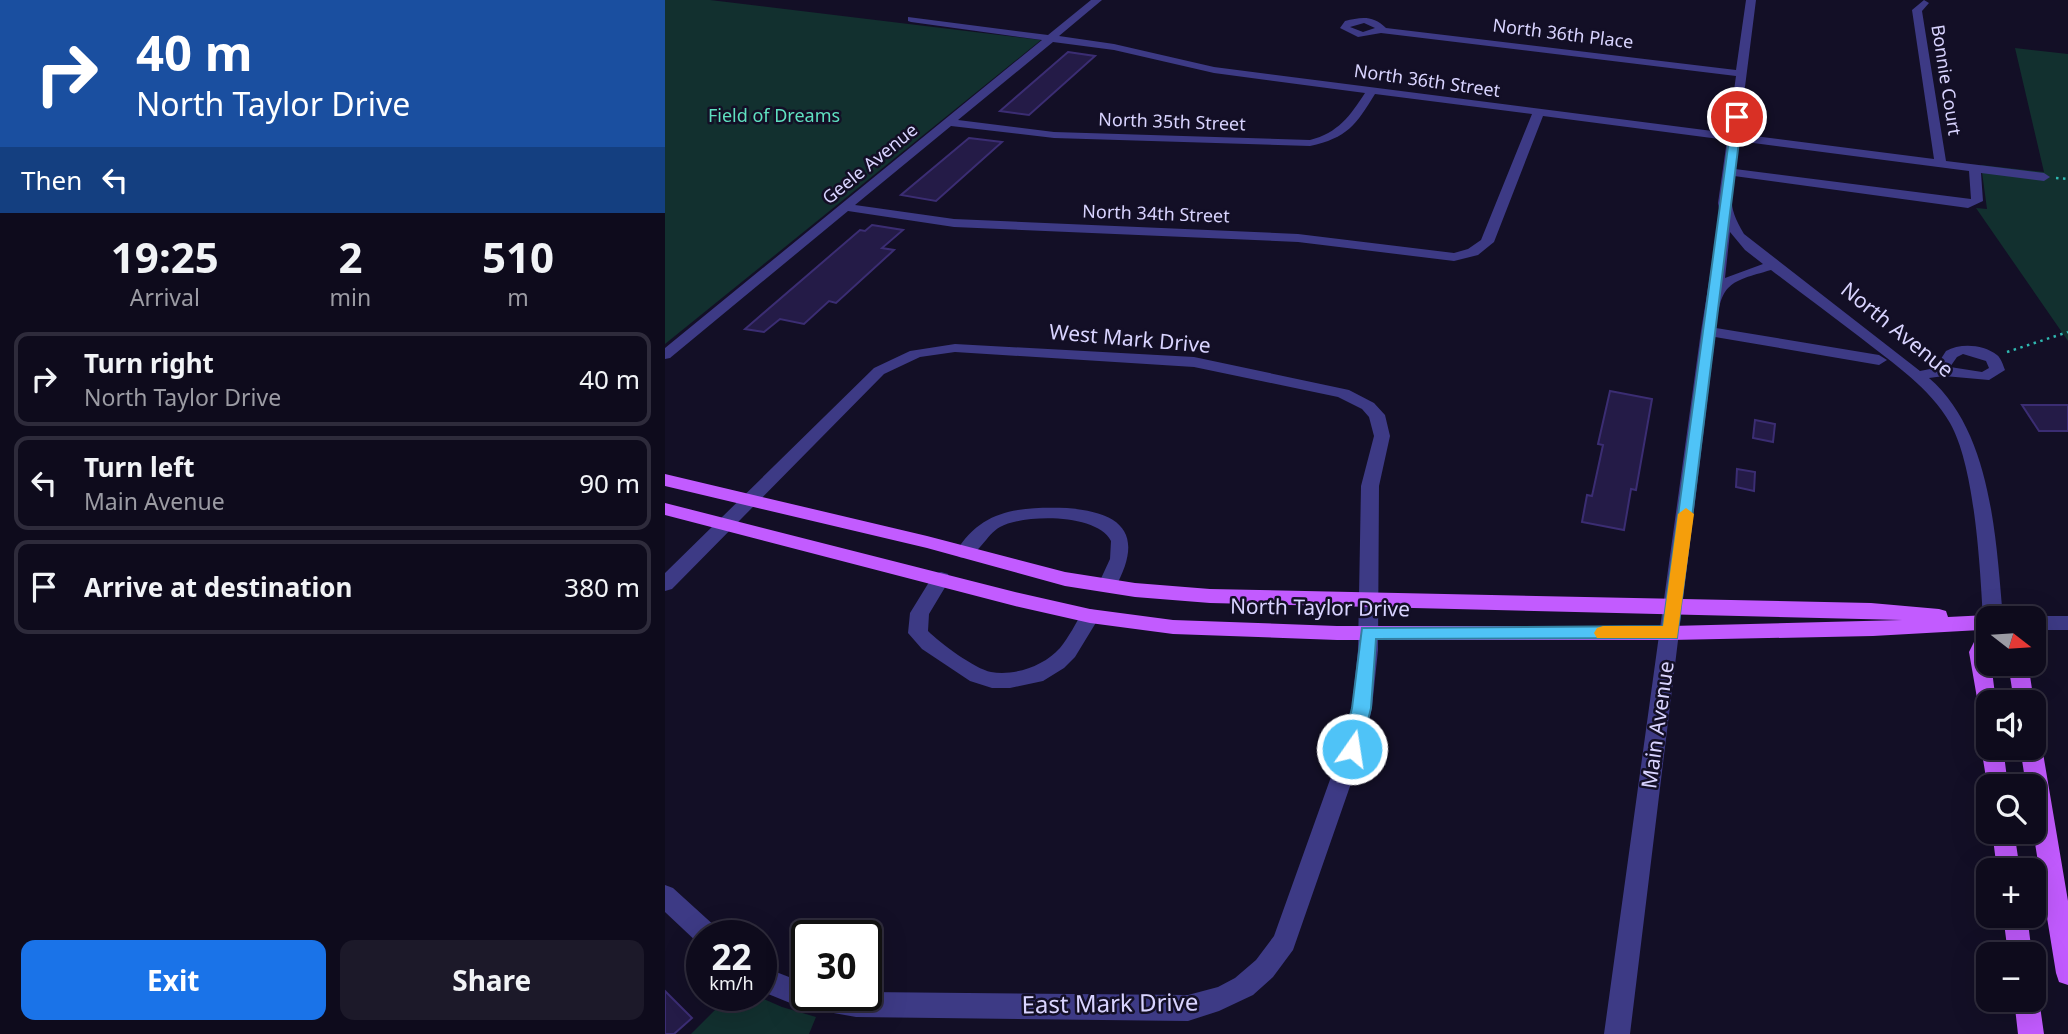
<!DOCTYPE html>
<html lang="en">
<head>
<meta charset="utf-8">
<style>
	:root { --surface:#0e0b1c; --page:#1c1929; --text:#f1f3f6; --muted:#9b9ba3; --line:#2e2b3b; --accent:#1a73e8 }
	body { margin:0; font-family:"Noto Sans",sans-serif; background:var(--page); color:var(--text); height:100vh; display:flex; flex-direction:column; font-size:26px; white-space:nowrap }
	* { box-sizing:border-box; margin:0 }
	p { font-size:23px; color:var(--muted) }
	.icon { flex:none; width:38px; height:38px; fill:none; stroke:currentColor; stroke-width:2; stroke-linecap:round; stroke-linejoin:round }
	.map { position:relative; flex:1; overflow:hidden }
	.drawer { display:flex; flex-direction:column; background:var(--surface); width:665px }
	.drawer>* { flex:none }
	.top-card { background:#1a4fa0; color:#fff; overflow:hidden }
	.needle { width:46px; rotate:107deg }
	.controls { position:absolute; left:1311px; top:606px; display:grid; gap:14px }
	.controls a { display:grid; place-items:center; width:70px; height:70px; border-radius:14px; background:var(--surface); box-shadow:0 7px 28px #0002,0 0 0 2px var(--line); font-size:35px }
	.speed { position:absolute; left:21px; top:920px; display:flex; gap:14px; font-size:35px; font-weight:700; text-align:center }
	.speed>* { display:grid; place-content:center; width:91px; height:91px; border-radius:50%; background:var(--surface); box-shadow:0 7px 28px #0002,0 0 0 2px var(--line); line-height:1 }
	.speed small { font-size:18px; font-weight:400 }
	.speed .limit { border:4px solid #111; border-radius:10px; background:#fff; color:#111 }
	.pin { position:absolute; display:grid; place-items:center; width:60px; height:60px; color:#fff; margin:-30px; border:4px solid #fff; border-radius:50%; box-shadow:0 2px 7px #0007 }
	.me { position:absolute; width:77px; margin:-38px; rotate:13deg; stroke-linejoin:round; filter:drop-shadow(0 0 5px #0008) }
	.turn { display:flex; align-items:center; gap:24px; height:147px; padding:0 21px; font-size:32px }
	.turn .icon { width:91px; height:91px; stroke-width:2.5 }
	.turn b { display:block; font-size:49px; line-height:60px }
	.then { display:flex; align-items:center; height:66px; padding:0 21px; background:#0003; gap:14px; font-size:26px }
	.eta { display:flex; justify-content:space-evenly; align-items:center; height:119px; text-align:center }
	.eta b { font-size:42px; font-weight:700; line-height:49px }
	.cta { display:flex; gap:14px; margin-top:auto; padding:14px 21px }
	.cta a { flex:1; height:80px; border-radius:14px; background:var(--accent); color:#fff; font-size:28px; font-weight:700; line-height:80px; text-align:center }
	.cta a+a { background:var(--page); color:var(--text) }
	ul { padding:0; list-style:none }
	li { display:flex; align-items:center; gap:21px; height:94px; margin:0 14px 10px; padding:0 7px; border:4px solid var(--line); border-radius:14px }
	li div { flex:1 }
	li b { display:block; font-size:26px }
	li em { font-style:normal }
	main { display:flex; flex:1; min-height:0 }
	.map>svg:first-child { display:block }
	.green { fill:#12302f }
	.building { fill:#241b47; stroke:#3b2d73; stroke-width:2 }
	.lines { fill:none; stroke-linecap:round; stroke-linejoin:round }
	.path { stroke:#2fb8b0; stroke-width:2.5; stroke-dasharray:2.5 4.5; stroke-linecap:butt }
	.minor { fill:#3d3a85; fill-rule:evenodd }
	.major { fill:#c25bff; fill-rule:evenodd }
	.route { fill:#4fc3f7; stroke:#337fa1; stroke-width:2 }
	.slow { fill:#f59e0b }
	.labels { text-anchor:middle; stroke-width:5; stroke-linejoin:round; paint-order:stroke }
	.far-street-label { font-size:18px; fill:#d9d4ff; stroke:#130f26 }
	.far-park-label { font-size:18px; fill:#5fe0c0; stroke:#130f26 }
	.street-label { font-size:21px; fill:#d9d4ff; stroke:#130f26 }
	.near-street-label { font-size:24px; fill:#d9d4ff; stroke:#130f26 }
</style>
</head>
<body>
<main>
<section class="drawer">
<div class="top-card">
<div class="turn"><svg class="icon" aria-label="right" viewBox="0 0 24 24"><path d="M7 20v-9h11M14 6l5 5-5 5"/></svg><div><b>40 m</b>North Taylor Drive</div></div>
<div class="then">Then<svg class="icon" aria-label="left" viewBox="0 0 24 24"><path d="M17 20v-9H6M10 6l-5 5 5 5"/></svg></div>
</div>
<div class="eta">
<div><b>19:25</b><p>Arrival</p></div>
<div><b>2</b><p>min</p></div>
<div><b>510</b><p>m</p></div>
</div>
<ul>
<li><svg class="icon" aria-label="right" viewBox="0 0 24 24"><path d="M7 20v-9h11M14 6l5 5-5 5"/></svg><div><b>Turn right</b><p>North Taylor Drive</p></div><em>40 m</em></li>
<li><svg class="icon" aria-label="left" viewBox="0 0 24 24"><path d="M17 20v-9H6M10 6l-5 5 5 5"/></svg><div><b>Turn left</b><p>Main Avenue</p></div><em>90 m</em></li>
<li><svg class="icon" aria-label="arrive" viewBox="0 0 24 24"><path d="M6 21V4h12l-3 4 3 4H6"/></svg><div><b>Arrive at destination</b></div><em>380 m</em></li>
</ul>
<div class="cta"><a>Exit</a><a>Share</a></div>
</section>
<div class="map">
<svg width="1403" height="1034" viewBox="0 0 1403 1034">
	<rect width="100%" height="100%" fill="#130f26"/>
	<path class="green" d="M 0,0 L 45,0 L 376,40 L 0,344 Z
		M 1350,48 L 1403,54 L 1403,341 L 1311,208 L 1322,209 L 1316,165 L 1379,172 Z
		M 64,996 L 92,996 L 117,1007 L 151,1017 L 144,1034 L 26,1034 Z"/>
	<path class="building" d="M 403,52 L 430,56 L 364,115 L 335,111 Z
		M 304,138 L 337,142 L 271,201 L 236,195 Z
		M 207,225 L 238,230 L 217,248 L 229,250 L 171,303 L 164,301 L 139,324 L 115,319 L 99,332 L 80,329 L 195,230 L 200,231 Z
		M 945,391 L 987,399 L 971,490 L 966,489 L 959,530 L 917,522 L 922,495 L 927,496 L 938,445 L 933,444 Z
		M 1357,405 L 1403,405 L 1403,431 L 1374,431 Z
		M 1090,420 L 1110,424 L 1108,442 L 1088,438 Z
		M 1072,469 L 1090,472 L 1089,491 L 1071,487 Z
		M 0,991 L 27,1018 L 9,1034 L 0,1034 Z"/>
	<g class="lines">
		<path class="path" d="M 1391,178 L 1403,179
			M 1342,352 L 1403,332"/>
		<path class="minor" d="M 426,0 L 437,0 L 394,36 L 449,44 L 549,67 L 1063,133 L 1071,76 L 716,33 L 693,37 L 675,28 L 680,21 C 696,17 708,15 721,28 L 1071,70 L 1081,0 L 1091,0 L 1074,134 L 1269,159 L 1247,10 L 1259,0 L 1264,3 L 1257,11 L 1281,161 L 1379,173 L 1385,177 L 1379,181 L 1316,173 L 1318,201 L 1303,208 L 1069,176 C 1065,203 1065,210 1079,234 L 1255,371 L 1270,368 L 1281,351 C 1295,343 1318,344 1332,355 C 1336,358 1338,365 1340,370 L 1324,380 L 1279,376 L 1264,378 C 1327,432 1331,540 1338,618 L 1323,618 L 1323,624 L 1318,618 C 1315,567 1310,467 1285,423 C 1265,388 1228,363 1196,338 C 1166,315 1136,293 1106,270 C 1064,282 1056,283 1051,328 L 1214,355 L 1222,360 L 1214,365 L 1050,337 L 965,1034 L 939,1034 L 1036,331 L 1055,214 L 1053,203 L 1062,140 L 878,116 L 829,242 L 813,255 L 789,261 L 633,242 L 289,227 L 183,211 L 5,358 L 0,359 L 0,348 L 377,40 L 246,22 L 243,21 L 243,17 L 383,35 ZM 699,23 L 710,28 L 698,32 L 685,27 ZM 388,42 L 449,50 L 549,73 L 700,93 C 685,116 673,133 645,140 L 389,132 L 293,120 ZM 710,94 L 867,114 L 816,240 L 803,249 L 789,253 L 633,234 L 289,219 L 190,205 L 286,126 L 389,138 L 645,146 C 682,138 691,125 710,94 ZM 1073,141 L 1304,171 L 1306,199 L 1070,169 ZM 1065,232 L 1080,250 L 1098,264 L 1060,278 ZM 1298,354 L 1321,361 L 1324,368 L 1317,372 L 1285,367 L 1292,357 Z
			M 290,344 L 529,357 L 684,390 L 709,403 L 720,415 L 725,436 L 714,486 L 713,650 L 707,707 L 698,749 L 628,950 L 608,977 L 588,995 L 554,1011 L 523,1021 L 191,1017 L 135,1007 L 96,991 L 96,966 L 142,984 L 142,996 L 201,996 L 201,992 L 523,995 L 553,987 L 570,978 L 591,960 L 609,936 L 676,749 L 687,707 L 693,650 L 696,486 L 709,436 L 704,417 L 697,409 L 673,397 L 529,367 L 290,352 L 255,357 L 219,374 L 7,589 L 0,591 L 0,573 L 209,368 L 245,351 Z
			M 402,508 C 461,513 479,536 449,590 L 435,590 L 433,585 L 445,559 L 446,541 C 432,513 359,514 335,527 C 320,535 311,562 294,557 L 291,552 C 317,508 356,507 402,508 Z
			M 276,572 L 283,574 L 285,579 L 264,614 L 263,631 C 275,643 310,669 326,672 C 350,676 379,666 395,648 C 404,637 411,623 418,611 L 425,609 L 432,611 L 435,616 L 410,657 L 399,668 L 378,681 L 345,688 L 327,688 L 305,681 L 257,649 L 243,633 L 245,613 L 269,574 Z
			M 1368,616 L 1403,616 L 1403,630 L 1368,630 L 1368,618 L 1362,618 Z
			M 0,885 L 8,888 L 52,928 L 55,936 L 37,936 L 37,945 L 34,944 L 0,912 Z"/>
		<path class="major" d="M 0,474 L 262,536 L 400,572 L 470,583 L 545,589 L 1206,603 L 1274,609 L 1281,611 L 1283,617 L 1323,615 L 1330,618 L 1323,618 L 1323,663 L 1326,663 L 1331,702 L 1323,702 L 1323,723 L 1316,721 L 1304,652 L 1315,630 L 1208,636 L 1006,640 L 672,640 L 508,634 L 425,623 L 350,606 L 0,515 L 0,503 L 350,592 L 425,609 L 508,620 L 672,626 L 1006,626 L 1237,620 L 545,603 L 470,597 L 400,586 L 262,548 L 0,486 Z
			M 1343,663 L 1363,663 L 1369,702 L 1368,703 L 1349,702 Z
			M 1368,739 L 1373,741 L 1377,747 L 1403,901 L 1403,985 L 1394,982 L 1391,973 L 1368,831 L 1368,786 L 1361,786 L 1355,747 L 1368,747 Z
			M 1323,740 L 1323,747 L 1338,747 L 1343,786 L 1323,786 L 1323,790 L 1316,747 Z
			M 1327,831 L 1349,831 L 1355,870 L 1332,870 Z
			M 1338,915 L 1362,915 L 1367,954 L 1343,954 Z
			M 1368,990 L 1374,999 L 1379,1034 L 1353,1034 L 1349,999 L 1368,999 Z"/>
	</g>
	<path class="route" d="M 1072,114 L 1077,117 L 1012,638 L 711,639 L 706,708 L 696,749 L 694,754 L 687,757 L 680,754 L 677,749 L 687,708 L 697,628 L 998,626 L 1067,117 Z"/>
	<path class="slow" d="M 1021,508 L 1029,514 L 1012,638 L 932,638 L 929,633 L 932,628 L 938,626 L 998,626 L 1013,514 Z"/>
	<g class="labels">
		<g class="far-street-label">
			<text transform="translate(898 34) rotate(7)" y="6">North 36th Place</text>
			<text transform="translate(1281 80) rotate(81)" y="6">Bonnie Court</text>
			<text transform="translate(762 81) rotate(8)" y="6">North 36th Street</text>
			<text transform="translate(507 122) rotate(2)" y="6">North 35th Street</text>
			<text transform="translate(205 164) rotate(-39)" y="6">Geele Avenue</text>
			<text transform="translate(491 214) rotate(2)" y="6">North 34th Street</text>
		</g>
		<g class="far-park-label">
			<text x="109" y="122">Field of Dreams</text>
		</g>
		<g class="street-label">
			<text transform="translate(1232 330) rotate(39)" y="7">North Avenue</text>
			<text transform="translate(465 339) rotate(5)" y="7">West Mark Drive</text>
			<text transform="translate(655 608) rotate(1)" y="7">North Taylor Drive</text>
			<text transform="translate(993 725) rotate(-82)" y="7">Main Avenue</text>
		</g>
		<g class="near-street-label">
			<text transform="translate(445 1004) rotate(-1)" y="8">East Mark Drive</text>
		</g>
	</g>
</svg>
<div class="controls">
<a><svg class="needle" viewBox="-14 -14 28 28"><path d="M0-13l5 13h-10z" fill="#e53935"/><path d="M0 13l5-13h-10z" fill="#9b9ba3"/></svg></a>
<a><svg class="icon" aria-label="sound" viewBox="0 0 24 24"><path d="M4 9h4l5-4v14l-5-4H4zM17 9q2 3 0 6"/></svg></a>
<a><svg class="icon" aria-label="search" viewBox="0 0 24 24"><circle cx="10" cy="10" r="6"/><path d="M15 15l6 6"/></svg></a>
<a>+</a>
<a>−</a>
</div>
<div class="speed"><div>22<small>km/h</small></div><div class="limit">30</div></div>
<div class="pin" style="left:1072px;top:117px;background:#d93025"><svg class="icon" aria-label="arrive" viewBox="0 0 24 24"><path d="M6 21V4h12l-3 4 3 4H6"/></svg></div>
<svg class="me" style="left:687px;top:749px" viewBox="-20 -20 40 40"><circle r="17" fill="#4fc3f7" stroke="#fff" stroke-width="3"/><path d="M0-11L8 9 0 5-8 9z" fill="#fff"/></svg>
</div>
</main>
</body>
</html>
